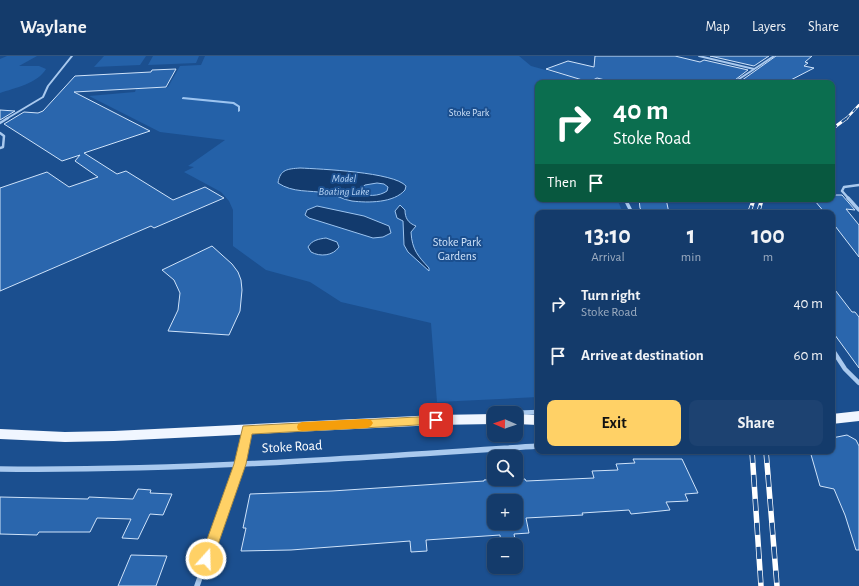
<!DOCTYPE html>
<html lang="en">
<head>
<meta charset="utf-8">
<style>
	:root { --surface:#143b6b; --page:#1d4271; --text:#f1f3f6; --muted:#9dadc1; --line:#33557e; --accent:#ffd166 }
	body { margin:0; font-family:"Alegreya Sans",sans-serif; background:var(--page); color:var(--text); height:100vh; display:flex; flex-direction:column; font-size:15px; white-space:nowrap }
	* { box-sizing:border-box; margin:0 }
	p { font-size:13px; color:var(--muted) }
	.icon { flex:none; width:22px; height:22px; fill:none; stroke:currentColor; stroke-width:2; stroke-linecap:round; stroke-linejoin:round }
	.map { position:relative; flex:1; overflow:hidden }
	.sheet { position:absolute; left:535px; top:154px; width:300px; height:244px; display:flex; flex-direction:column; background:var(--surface); border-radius:8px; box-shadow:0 1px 3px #0004,0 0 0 1px var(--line) }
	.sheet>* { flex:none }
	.guide { position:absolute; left:535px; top:24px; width:300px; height:122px; border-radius:8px; box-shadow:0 1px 3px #0004,0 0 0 1px var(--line); background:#0b6e4f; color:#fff; overflow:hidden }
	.needle { width:26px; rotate:272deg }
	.fabs { position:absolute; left:487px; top:350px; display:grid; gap:8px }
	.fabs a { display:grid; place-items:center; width:36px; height:36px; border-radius:8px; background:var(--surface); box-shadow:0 1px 3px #0004,0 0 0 1px var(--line); font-size:20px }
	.pin { position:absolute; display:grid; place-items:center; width:34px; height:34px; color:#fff; margin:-17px; border-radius:8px; box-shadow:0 2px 6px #0006 }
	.me { position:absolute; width:44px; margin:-22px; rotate:20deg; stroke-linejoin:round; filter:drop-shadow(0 0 3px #0008) }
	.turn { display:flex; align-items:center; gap:14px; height:84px; padding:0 12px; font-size:18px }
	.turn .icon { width:52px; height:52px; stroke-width:2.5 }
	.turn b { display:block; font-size:28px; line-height:34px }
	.then { display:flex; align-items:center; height:38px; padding:0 12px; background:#0003; gap:8px; font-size:15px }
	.eta { display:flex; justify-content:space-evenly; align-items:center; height:68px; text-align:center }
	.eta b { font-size:24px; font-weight:600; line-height:28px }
	.button { display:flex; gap:8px; margin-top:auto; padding:8px 12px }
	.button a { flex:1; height:46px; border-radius:8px; background:var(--accent); color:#111; font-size:16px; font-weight:600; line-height:46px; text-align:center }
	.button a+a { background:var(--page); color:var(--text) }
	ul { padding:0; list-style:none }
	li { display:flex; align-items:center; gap:12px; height:52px; padding:0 12px }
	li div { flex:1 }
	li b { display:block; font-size:15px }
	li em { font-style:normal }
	header { display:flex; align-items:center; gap:24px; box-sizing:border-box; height:56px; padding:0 20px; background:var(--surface); border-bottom:1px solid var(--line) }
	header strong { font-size:19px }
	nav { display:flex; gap:22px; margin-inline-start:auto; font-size:14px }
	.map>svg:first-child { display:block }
	.green { fill:#2461a8 }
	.water { fill:#123a6d; stroke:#9cc4f0; fill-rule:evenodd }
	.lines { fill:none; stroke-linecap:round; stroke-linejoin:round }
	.stream { fill:#9cc4f0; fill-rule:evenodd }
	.building { fill:#2a66ad; stroke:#cfe3fa; fill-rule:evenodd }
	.minor-far4 { stroke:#a9c9ee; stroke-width:2 }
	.minor-far3 { stroke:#a9c9ee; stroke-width:2.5 }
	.minor-far2 { stroke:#a9c9ee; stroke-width:3.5 }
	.minor-far1 { stroke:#a9c9ee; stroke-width:4.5 }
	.minor { stroke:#a9c9ee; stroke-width:5.5 }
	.primary { fill:#f0f6ff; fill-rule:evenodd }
	.rail-far3-casing { stroke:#fff; stroke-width:2.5 }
	.rail-far2-casing { stroke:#fff; stroke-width:3 }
	.rail-far1-casing { stroke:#fff; stroke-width:4 }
	.rail-casing { stroke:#fff; stroke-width:5.5 }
	.rail-far3 { stroke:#1b4f8f; stroke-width:1.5; stroke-dasharray:5; stroke-linecap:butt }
	.rail-far2 { stroke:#1b4f8f; stroke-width:2; stroke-dasharray:6; stroke-linecap:butt }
	.rail-far1 { stroke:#1b4f8f; stroke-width:2.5; stroke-dasharray:8; stroke-linecap:butt }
	.rail { stroke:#1b4f8f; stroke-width:4; stroke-dasharray:12; stroke-linecap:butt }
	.route { fill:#ffd166; stroke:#a68842 }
	.slow { fill:#f59e0b }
	.labels { text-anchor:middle; stroke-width:4; stroke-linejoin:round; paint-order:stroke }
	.far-park-label { font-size:10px; fill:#cfe3fa; stroke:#1b4f8f }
	.far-water-label { font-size:11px; font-style:italic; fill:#b5d3f5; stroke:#1b4f8f }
	.park-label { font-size:12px; fill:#cfe3fa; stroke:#1b4f8f }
	.near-street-label { font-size:14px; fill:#fff; stroke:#1b4f8f }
</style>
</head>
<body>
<header>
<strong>Waylane</strong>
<nav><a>Map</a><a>Layers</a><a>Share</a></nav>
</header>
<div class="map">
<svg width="859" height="530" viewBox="0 0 859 530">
	<rect width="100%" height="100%" fill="#1b4f8f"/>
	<path class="green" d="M 7,0 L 37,0 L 19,10 L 39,10 L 46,13 C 38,27 15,32 0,37 L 0,3 Z
		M 104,0 L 146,0 L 140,9 L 94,11 Z
		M 153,0 L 199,0 L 196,7 L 148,9 Z
		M 205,0 L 519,0 L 531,10 L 593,27 L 538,27 L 538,143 L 617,143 L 623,157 L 538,157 L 538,341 L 437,346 L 431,267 L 341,246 L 310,226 L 266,214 L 233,190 L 233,154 L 229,145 L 221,136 L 184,116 L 194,111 L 188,110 L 225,84 L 160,76 L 89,40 L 135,36 L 136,33 L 168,31 L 180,10 L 201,9 Z"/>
	<path class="water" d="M 300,112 C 320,113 394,116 406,130 L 405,134 C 394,147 368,147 352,145 C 343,144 335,138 326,137 C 309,134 293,137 278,127 C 280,113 288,113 300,112 ZM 377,127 L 384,128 L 388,131 L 387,135 C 380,140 365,142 359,134 L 365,129 Z
		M 400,149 L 405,154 C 405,162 408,167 416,170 L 411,176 C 412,194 418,200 429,212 L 429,215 L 408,196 L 404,189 L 403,165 L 397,162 L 395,155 Z
		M 317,150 L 364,160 L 389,170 L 391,177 L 383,181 L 373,182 L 309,162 L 305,159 L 307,154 Z
		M 326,182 L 337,186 L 339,191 C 333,200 320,201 311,196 L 308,191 C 312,184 319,183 326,182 Z"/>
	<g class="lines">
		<path class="stream" d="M 183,41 L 234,46 L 240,50 L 240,55 L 238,56 L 238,51 L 233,48 L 182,43 L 182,42 Z"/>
	</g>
	<path class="building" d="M 595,0 L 675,0 L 700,6 L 704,4 L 748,14 L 731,27 L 617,27 L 597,22 L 589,26 L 546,13 L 568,5 L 594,11 Z
		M 710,0 L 769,0 L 754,10 Z
		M 776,0 L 812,0 L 805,6 L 808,7 L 804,10 L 814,12 L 785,27 L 738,27 Z
		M 176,13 L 166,31 L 74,36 L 150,75 L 84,97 L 117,118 L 126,115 L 173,144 L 205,131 L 224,142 L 154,172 L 151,170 L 0,235 L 0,132 L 47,116 L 69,131 L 98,121 L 75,105 L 80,99 L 62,105 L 4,68 L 24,56 L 38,57 L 43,55 L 75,20 L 151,16 L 152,14 Z
		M 0,54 L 15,55 L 0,64 Z
		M 832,139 L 842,139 L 855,154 L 846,153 L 859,169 L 859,201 L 832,166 L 832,157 L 825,157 L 815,145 L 832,143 Z
		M 639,143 L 666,143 L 669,157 L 643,157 L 640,152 Z
		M 212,190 L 232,208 L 238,216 L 241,224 L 242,234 L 240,255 L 229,279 L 168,275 L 178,254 L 180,237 L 174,224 L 162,214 Z
		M 832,230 L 852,256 L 855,256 L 859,261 L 859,312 L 832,275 Z
		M 847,379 L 856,384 L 859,390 L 859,494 L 856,494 L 845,459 L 834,433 L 820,430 L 810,395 L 832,395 L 832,382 Z
		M 633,403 L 682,403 L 698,437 L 685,438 L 688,445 L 666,446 L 670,454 L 631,458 L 629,454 L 582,457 L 583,459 L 526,462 L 529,477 L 514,478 L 516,489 L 501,489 L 500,479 L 426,484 L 427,495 L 411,496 L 410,485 L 291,494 L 241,495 L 246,472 L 243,472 L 250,438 L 332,435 L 484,425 L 484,424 L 497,423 L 525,423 L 526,425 L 594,422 L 592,415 L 618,414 L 616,408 L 635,407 ZM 494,445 L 516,445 L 516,467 L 494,467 Z
		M 138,433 L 151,434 L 150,437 L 172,438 L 163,459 L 150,458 L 138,483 L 122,482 L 131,463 L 97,462 L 90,476 L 39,476 L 37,479 L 0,478 L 0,441 L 88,443 L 89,441 L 133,443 Z
		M 131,499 L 167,500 L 156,530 L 118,530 Z"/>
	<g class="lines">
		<path class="minor-far4" d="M 699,0 L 754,13
			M 733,27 L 774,0
			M 6,63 L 43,41 L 48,30 L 72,0"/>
		<path class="minor-far3" d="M 0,67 L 8,62
			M 0,77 L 4,80 L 3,91 L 0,92
			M 849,143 L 842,135 L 844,131 L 859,129"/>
		<path class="minor-far2" d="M 848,142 L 859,154
			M 625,143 L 632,157"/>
		<path class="minor-far1" d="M 832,293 L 845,313 L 859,327
			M 512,357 L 538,356"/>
		<path class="minor" d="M 0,413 C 180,415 359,402 538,390
			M 197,530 L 240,408 L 247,375"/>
		<path class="primary" d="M 859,355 L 859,365 L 832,368 L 832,358 Z
			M 494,358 L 494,368 L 436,369 L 114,385 L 65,386 L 0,383 L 0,373 L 65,376 L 114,375 L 436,359 Z
			M 516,358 L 538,359 L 538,369 L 516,368 Z"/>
		<g class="rail-far3-casing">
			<path id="rail-far3" d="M 846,63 L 859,49"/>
		</g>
		<g class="rail-far2-casing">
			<path id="rail-far2" d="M 832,73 L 847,62"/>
		</g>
		<g class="rail-far1-casing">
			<path id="rail-far1" d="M 749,157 L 754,143
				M 758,157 L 762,143"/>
		</g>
		<g class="rail-casing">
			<path id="rail" d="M 752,395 L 761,530
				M 766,395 L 777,530"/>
		</g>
		<use href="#rail-far3" class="rail-far3"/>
		<use href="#rail-far2" class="rail-far2"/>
		<use href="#rail-far1" class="rail-far1"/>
		<use href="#rail" class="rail"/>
	</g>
	<path class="route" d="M 436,360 L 440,361 L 441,364 L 440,367 L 436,368 L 252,378 L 246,408 L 213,503 L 211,507 L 206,509 L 202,507 L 200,503 L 234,408 L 243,370 Z"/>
	<path class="slow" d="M 367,363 L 371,364 L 373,367 L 371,370 L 367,372 L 302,375 L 298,374 L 297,371 L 298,368 L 302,366 Z"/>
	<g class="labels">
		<g class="far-park-label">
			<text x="469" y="60">Stoke Park</text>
		</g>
		<g class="far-water-label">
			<text x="344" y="126">Model<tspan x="344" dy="13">Boating Lake</tspan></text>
		</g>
		<g class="park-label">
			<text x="457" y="190">Stoke Park<tspan x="457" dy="14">Gardens</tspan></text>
		</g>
		<g class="near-street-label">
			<text transform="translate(292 390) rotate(-3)" y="5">Stoke Road</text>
		</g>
	</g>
</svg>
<div class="fabs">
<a><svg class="needle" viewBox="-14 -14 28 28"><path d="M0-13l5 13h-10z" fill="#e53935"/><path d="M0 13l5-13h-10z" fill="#9dadc1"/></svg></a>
<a><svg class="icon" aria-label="search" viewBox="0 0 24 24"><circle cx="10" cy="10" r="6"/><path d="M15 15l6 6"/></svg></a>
<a>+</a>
<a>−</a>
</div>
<div class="pin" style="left:436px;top:364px;background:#d93025"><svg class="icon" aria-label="arrive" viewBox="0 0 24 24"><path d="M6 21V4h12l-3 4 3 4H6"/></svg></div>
<svg class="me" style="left:206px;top:503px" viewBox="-20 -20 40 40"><circle r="17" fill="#ffd166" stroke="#fff" stroke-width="3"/><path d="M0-11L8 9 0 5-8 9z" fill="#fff"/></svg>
<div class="guide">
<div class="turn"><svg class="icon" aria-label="right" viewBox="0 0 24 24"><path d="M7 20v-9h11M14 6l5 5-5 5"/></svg><div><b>40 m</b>Stoke Road</div></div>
<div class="then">Then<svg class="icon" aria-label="arrive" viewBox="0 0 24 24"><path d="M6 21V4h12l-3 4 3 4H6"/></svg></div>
</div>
<section class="sheet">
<div class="eta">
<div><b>13:10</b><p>Arrival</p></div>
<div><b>1</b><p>min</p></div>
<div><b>100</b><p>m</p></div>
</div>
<ul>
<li><svg class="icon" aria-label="right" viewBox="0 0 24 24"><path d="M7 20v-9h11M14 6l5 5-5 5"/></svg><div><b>Turn right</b><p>Stoke Road</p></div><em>40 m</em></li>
<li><svg class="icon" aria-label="arrive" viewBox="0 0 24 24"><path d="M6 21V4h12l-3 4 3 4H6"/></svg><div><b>Arrive at destination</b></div><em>60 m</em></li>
</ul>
<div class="button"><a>Exit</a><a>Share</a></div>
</section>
</div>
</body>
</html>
